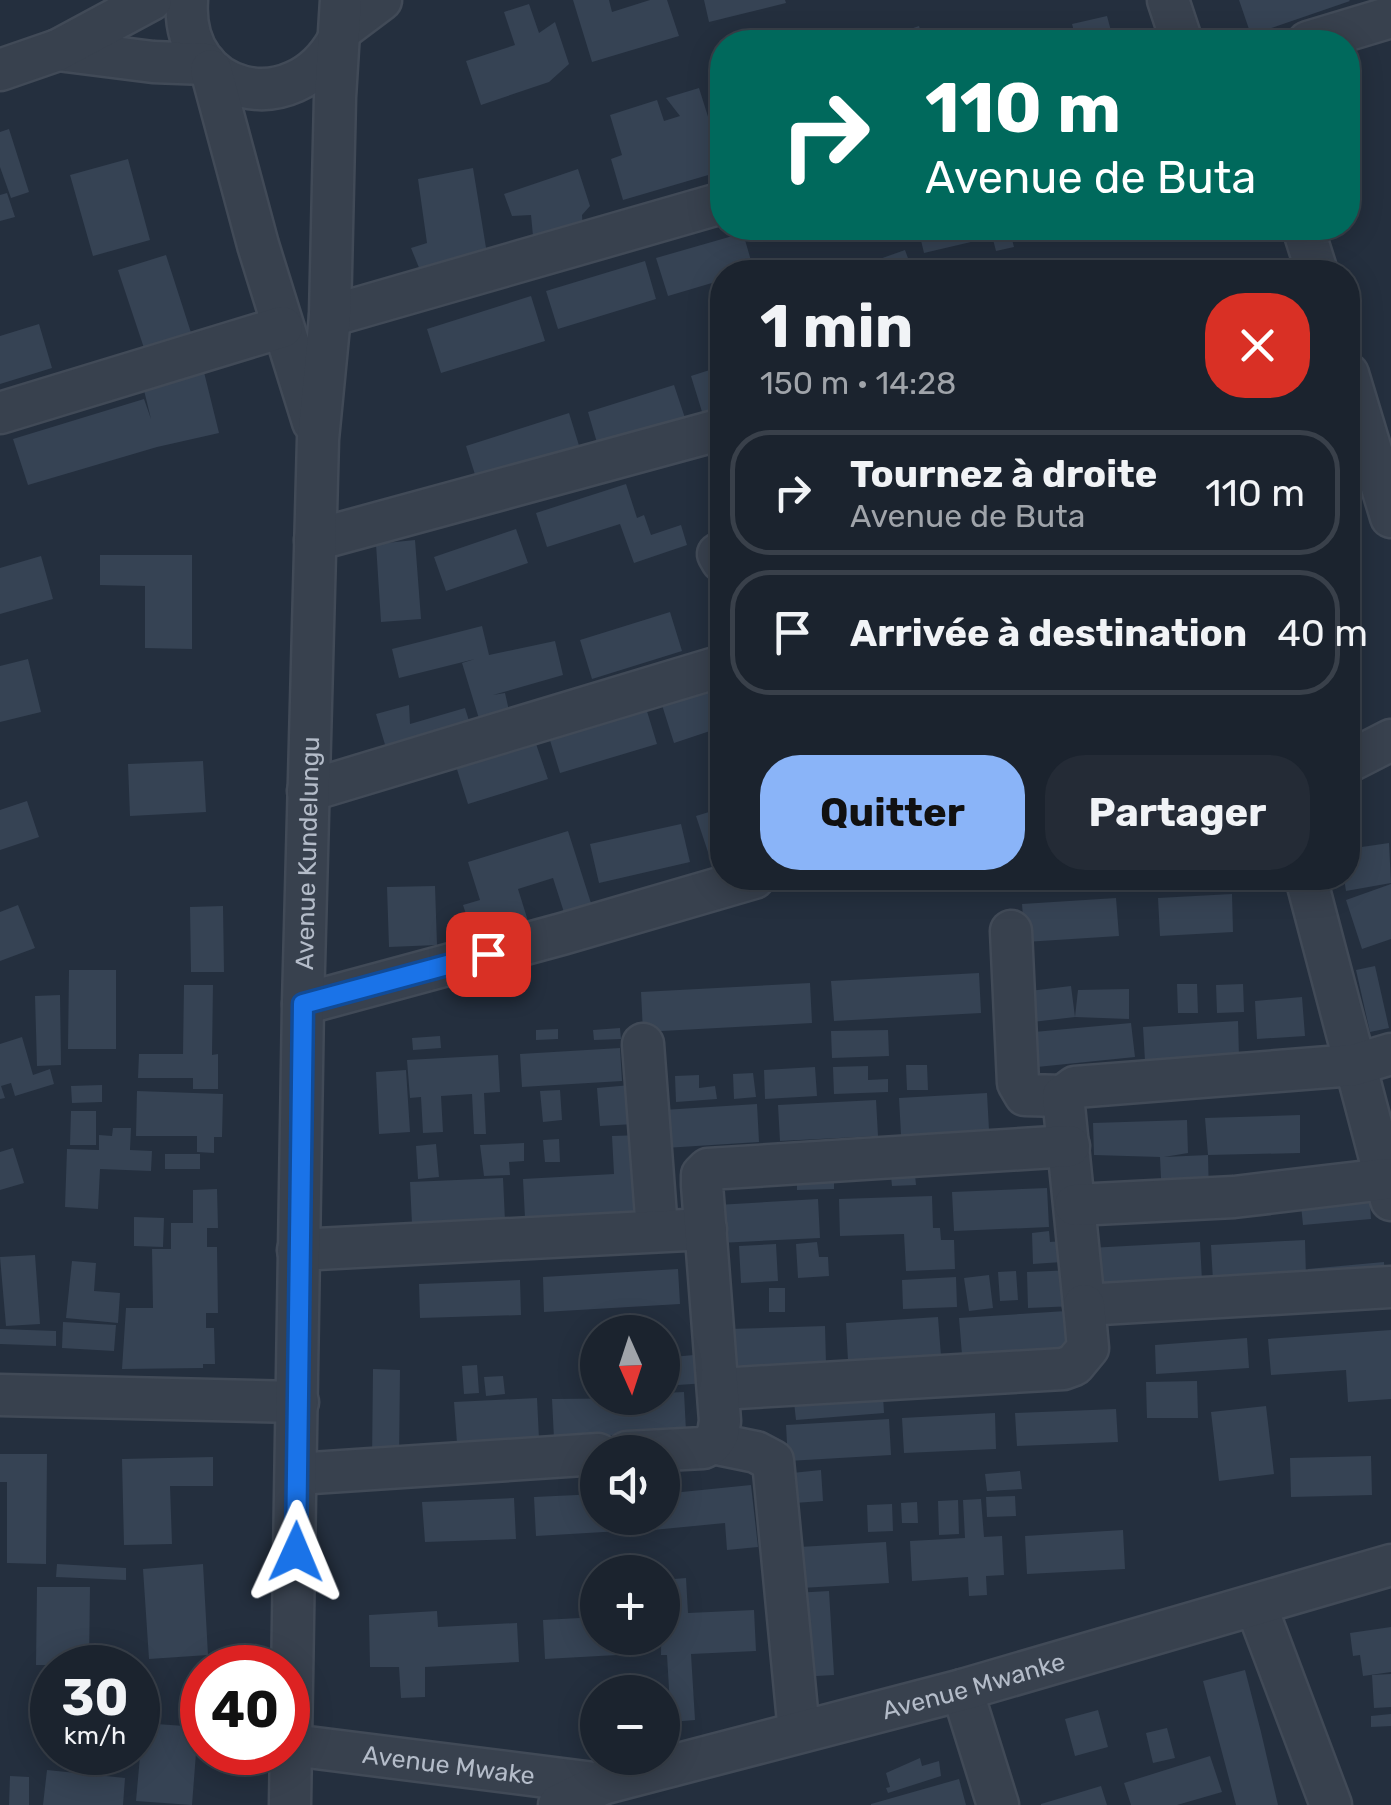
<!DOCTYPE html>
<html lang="fr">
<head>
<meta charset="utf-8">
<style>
	:root { --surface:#1b232e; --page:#242b36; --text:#f1f3f6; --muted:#a0a4aa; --line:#39404a; --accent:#8ab4f8 }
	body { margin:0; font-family:Rubik,sans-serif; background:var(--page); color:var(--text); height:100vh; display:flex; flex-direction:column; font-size:38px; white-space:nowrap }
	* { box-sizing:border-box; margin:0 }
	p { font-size:32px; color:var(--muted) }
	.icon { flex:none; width:55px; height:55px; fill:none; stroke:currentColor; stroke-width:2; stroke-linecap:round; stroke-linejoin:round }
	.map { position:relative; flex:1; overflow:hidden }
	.panel { position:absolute; left:710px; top:260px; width:650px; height:630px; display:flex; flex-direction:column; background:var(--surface); border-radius:40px; box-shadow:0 5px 25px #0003,0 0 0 2px var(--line) }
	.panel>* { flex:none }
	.guide { position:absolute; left:710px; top:30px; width:650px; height:210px; border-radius:40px; box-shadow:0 5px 25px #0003,0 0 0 2px var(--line); background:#00695c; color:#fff; overflow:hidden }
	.needle { width:65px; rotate:177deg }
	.fabs { position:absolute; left:580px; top:1315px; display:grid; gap:20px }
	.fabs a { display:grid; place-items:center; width:100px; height:100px; border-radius:50%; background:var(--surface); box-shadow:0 5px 25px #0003,0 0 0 2px var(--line); font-size:50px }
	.speed { position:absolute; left:30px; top:1645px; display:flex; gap:20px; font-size:50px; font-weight:700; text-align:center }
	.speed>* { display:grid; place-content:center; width:130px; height:130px; border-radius:50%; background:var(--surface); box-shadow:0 5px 25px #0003,0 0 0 2px var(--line); line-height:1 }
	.speed small { font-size:25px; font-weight:400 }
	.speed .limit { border:15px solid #d22; background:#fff; color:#111 }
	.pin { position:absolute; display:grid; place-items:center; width:85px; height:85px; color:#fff; margin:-42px; border-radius:20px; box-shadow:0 5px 15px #0006 }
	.me { position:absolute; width:110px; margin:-55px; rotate:1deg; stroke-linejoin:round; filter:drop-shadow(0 0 8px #0008) }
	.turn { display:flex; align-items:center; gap:35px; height:210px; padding:0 50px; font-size:45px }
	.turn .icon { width:130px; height:130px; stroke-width:2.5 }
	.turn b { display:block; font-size:70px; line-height:85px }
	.round { display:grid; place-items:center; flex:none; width:105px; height:105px; border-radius:40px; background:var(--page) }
	.summary { display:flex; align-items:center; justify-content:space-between; height:170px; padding:0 50px }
	h1 { font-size:60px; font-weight:700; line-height:75px }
	.button { display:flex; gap:20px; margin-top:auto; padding:20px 50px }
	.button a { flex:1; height:115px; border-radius:40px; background:var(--accent); color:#111; font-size:40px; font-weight:700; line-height:115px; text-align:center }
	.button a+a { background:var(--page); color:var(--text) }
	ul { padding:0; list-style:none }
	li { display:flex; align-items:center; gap:30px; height:125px; margin:0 20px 15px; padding:0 30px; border:5px solid var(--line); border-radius:40px }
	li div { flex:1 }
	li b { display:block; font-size:38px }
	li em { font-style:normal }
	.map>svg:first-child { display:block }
	.building { fill:#364354 }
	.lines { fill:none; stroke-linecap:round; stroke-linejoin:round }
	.minor-casing { stroke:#414a57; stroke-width:45 }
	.minor { stroke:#38414e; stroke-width:40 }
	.route-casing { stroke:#114b97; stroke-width:25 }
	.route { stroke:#1a73e8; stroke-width:18 }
	.labels { text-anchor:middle; stroke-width:10; stroke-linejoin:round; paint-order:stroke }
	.street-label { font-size:25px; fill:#b4bcc9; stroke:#1d2633 }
</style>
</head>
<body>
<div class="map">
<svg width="1391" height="1805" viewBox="0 0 1391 1805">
	<rect width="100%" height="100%" fill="#242f3e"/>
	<path class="building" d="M 573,0 L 609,0 L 612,12 L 650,0 L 667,0 L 679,36 L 592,62 Z
		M 704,0 L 785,0 L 786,3 L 709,22 Z
		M 1239,0 L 1349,0 L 1350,1 L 1251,35 Z
		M 529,4 L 539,33 L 555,22 L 569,64 L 549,82 L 481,105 L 466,61 L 515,45 L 504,12 Z
		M 1107,16 L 1114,42 L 1077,42 L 1072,24 Z
		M 919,26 L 924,42 L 896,42 L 893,35 Z
		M 699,88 L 710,123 L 718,135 L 722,152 L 722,171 L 623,200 L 611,159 L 622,155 L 610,115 L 657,100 L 664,121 L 680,116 L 666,98 Z
		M 9,129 L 29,192 L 11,198 L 0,167 L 0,132 Z
		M 128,159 L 150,240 L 93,256 L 70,175 Z
		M 473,168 L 488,260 L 424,280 L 411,248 L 427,243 L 418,179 Z
		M 578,169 L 590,206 L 582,215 L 583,231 L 533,236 L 531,215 L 512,216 L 504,194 Z
		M 7,193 L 15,217 L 0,221 L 0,195 Z
		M 918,228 L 986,228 L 988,238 L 924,253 Z
		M 990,228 L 1009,228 L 1014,247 L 996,251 Z
		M 743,233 L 754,271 L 722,272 L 722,280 L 668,296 L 656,258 Z
		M 905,250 L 913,272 L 843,272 Z
		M 166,255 L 194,342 L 147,357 L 118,270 Z
		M 645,261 L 656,299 L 558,329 L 546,291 Z
		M 531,296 L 545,341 L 441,373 L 427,329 Z
		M 39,324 L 52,368 L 0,384 L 0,336 Z
		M 722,366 L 722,408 L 703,415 L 691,376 Z
		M 203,368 L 219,433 L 157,447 L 28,485 L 13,439 L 144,399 L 151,419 L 142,382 Z
		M 674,385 L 685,418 L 598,446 L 588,412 Z
		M 569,413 L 581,452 L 478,484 L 466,446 Z
		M 626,484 L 637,518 L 644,515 L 651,535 L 681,525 L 687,545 L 634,563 L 620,524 L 547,547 L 536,513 Z
		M 516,529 L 528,563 L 446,591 L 434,557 Z
		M 415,540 L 421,619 L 381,622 L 376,544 Z
		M 100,555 L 192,555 L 192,649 L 145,648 L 145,586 L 100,585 Z
		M 41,556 L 53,599 L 0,614 L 0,568 Z
		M 670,612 L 682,651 L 592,679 L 580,640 Z
		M 482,626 L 489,655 L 555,641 L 563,675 L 493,695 L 505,693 L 510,715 L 480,722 L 462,663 L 475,659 L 399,678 L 392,649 Z
		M 28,659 L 41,712 L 0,722 L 0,666 Z
		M 722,685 L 722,727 L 674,743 L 662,705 Z
		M 409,705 L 410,724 L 465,708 L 470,724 L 386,748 L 376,714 Z
		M 646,708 L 657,744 L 560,773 L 549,737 Z
		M 534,738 L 548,779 L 468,804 L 455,763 Z
		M 203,761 L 206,812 L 130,816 L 128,764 Z
		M 27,801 L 39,837 L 0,850 L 0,810 Z
		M 722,808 L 722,851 L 709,855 L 696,816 Z
		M 681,824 L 690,862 L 599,883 L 590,844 Z
		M 568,831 L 597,922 L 570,931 L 553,878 L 518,889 L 528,921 L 474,938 L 463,905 L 480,900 L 468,862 Z
		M 1389,843 L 1391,883 L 1346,891 L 1344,878 L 1348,878 L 1348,849 Z
		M 1027,878 L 1103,878 L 1104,884 L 1028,891 Z
		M 1391,884 L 1391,939 L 1362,949 L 1346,900 Z
		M 435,886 L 437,945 L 389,947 L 387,887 Z
		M 1232,894 L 1233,932 L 1160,936 L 1158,898 Z
		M 1116,898 L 1119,936 L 1025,942 L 1022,904 Z
		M 18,905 L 35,948 L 0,961 L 0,912 Z
		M 223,906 L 224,972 L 191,972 L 190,907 Z
		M 1375,966 L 1389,1028 L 1370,1032 L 1356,970 Z
		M 69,970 L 116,970 L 116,1049 L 68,1049 Z
		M 979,973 L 981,1013 L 834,1021 L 831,981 Z
		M 810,983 L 812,1023 L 643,1032 L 641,992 Z
		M 1177,984 L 1197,984 L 1198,1013 L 1178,1013 Z
		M 1243,984 L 1244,1012 L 1217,1013 L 1216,985 Z
		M 184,985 L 213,985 L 212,1055 L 218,1054 L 218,1089 L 193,1089 L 193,1078 L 138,1078 L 139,1054 L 183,1054 Z
		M 1071,986 L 1075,1017 L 1024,1023 L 1021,992 Z
		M 1129,989 L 1129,1019 L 1075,1017 L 1078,990 Z
		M 60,995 L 61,1065 L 37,1066 L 35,996 Z
		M 1302,997 L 1305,1036 L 1257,1039 L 1255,1001 Z
		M 1238,1021 L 1239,1056 L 1145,1061 L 1143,1027 Z
		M 1131,1023 L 1135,1057 L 1037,1067 L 1034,1032 Z
		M 620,1028 L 621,1039 L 594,1040 L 593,1030 Z
		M 558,1029 L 558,1039 L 536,1040 L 536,1030 Z
		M 888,1030 L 889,1056 L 832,1058 L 831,1031 Z
		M 440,1036 L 441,1048 L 413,1050 L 412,1038 Z
		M 22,1037 L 33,1075 L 50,1069 L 54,1084 L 15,1096 L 11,1083 L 1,1086 L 5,1098 L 0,1099 L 0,1044 Z
		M 620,1048 L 622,1081 L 522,1087 L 520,1054 Z
		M 498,1055 L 500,1092 L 484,1093 L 486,1134 L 474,1134 L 472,1094 L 441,1096 L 443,1132 L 423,1133 L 421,1097 L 410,1098 L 407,1060 Z
		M 906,1065 L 927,1065 L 928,1090 L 907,1090 Z
		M 868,1066 L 868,1080 L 888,1079 L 888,1092 L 834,1094 L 833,1067 Z
		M 815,1067 L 817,1096 L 765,1099 L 764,1070 Z
		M 406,1070 L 410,1132 L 379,1134 L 376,1072 Z
		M 753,1073 L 756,1097 L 734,1099 L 733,1074 Z
		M 699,1075 L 699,1088 L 715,1086 L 717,1099 L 676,1102 L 675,1076 Z
		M 102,1085 L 102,1102 L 72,1103 L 71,1086 Z
		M 631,1085 L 634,1124 L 600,1126 L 597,1088 Z
		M 560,1090 L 562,1120 L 543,1122 L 540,1091 Z
		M 137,1091 L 223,1094 L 222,1137 L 214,1137 L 214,1153 L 197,1152 L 197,1136 L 136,1136 Z
		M 987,1093 L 989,1130 L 901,1135 L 899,1098 Z
		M 876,1100 L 878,1136 L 780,1141 L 778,1105 Z
		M 757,1104 L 759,1142 L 665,1148 L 663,1110 Z
		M 71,1111 L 96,1111 L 96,1145 L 70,1145 Z
		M 1300,1115 L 1300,1153 L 1208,1155 L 1205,1118 Z
		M 1187,1120 L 1188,1153 L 1164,1157 L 1208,1155 L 1209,1197 L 1162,1199 L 1160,1157 L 1094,1155 L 1093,1123 Z
		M 113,1128 L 131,1128 L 130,1150 L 152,1151 L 151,1171 L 100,1169 L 98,1209 L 65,1207 L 67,1149 L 99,1150 L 99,1135 L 112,1136 Z
		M 643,1135 L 648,1219 L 617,1221 L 616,1213 L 525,1218 L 523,1179 L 614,1174 L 612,1136 Z
		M 559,1139 L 560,1162 L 545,1162 L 543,1140 Z
		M 524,1143 L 524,1161 L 509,1162 L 510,1175 L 484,1176 L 480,1145 Z
		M 436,1144 L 439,1177 L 418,1179 L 416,1146 Z
		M 13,1148 L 24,1183 L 0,1190 L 0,1152 Z
		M 165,1154 L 200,1154 L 200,1169 L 165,1169 Z
		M 915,1175 L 916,1185 L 892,1186 L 891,1176 Z
		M 503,1178 L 505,1221 L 412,1224 L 410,1182 Z
		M 834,1179 L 834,1189 L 797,1190 L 797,1180 Z
		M 1047,1188 L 1049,1227 L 954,1231 L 952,1192 Z
		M 217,1189 L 218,1228 L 207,1228 L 207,1247 L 217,1247 L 218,1313 L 206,1313 L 206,1328 L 214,1328 L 215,1364 L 203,1364 L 203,1368 L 122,1369 L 126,1308 L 153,1308 L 152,1249 L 171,1249 L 171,1223 L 193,1223 L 193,1190 Z
		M 1369,1190 L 1371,1219 L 1303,1225 L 1300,1195 Z
		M 932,1196 L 933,1228 L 940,1228 L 941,1240 L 954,1240 L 955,1269 L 906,1271 L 904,1234 L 840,1236 L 839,1199 Z
		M 818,1199 L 820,1238 L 719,1243 L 717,1205 Z
		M 134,1217 L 164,1218 L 163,1247 L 134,1246 Z
		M 1049,1231 L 1050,1242 L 1074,1240 L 1076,1261 L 1033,1264 L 1032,1233 Z
		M 1305,1240 L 1306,1277 L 1213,1281 L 1211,1245 Z
		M 817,1242 L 819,1257 L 828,1257 L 829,1276 L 798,1278 L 796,1244 Z
		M 1200,1242 L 1202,1281 L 1091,1286 L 1089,1248 Z
		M 776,1244 L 778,1281 L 741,1283 L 739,1246 Z
		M 35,1255 L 40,1324 L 6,1326 L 0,1257 Z
		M 72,1261 L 96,1263 L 94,1291 L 120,1293 L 118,1323 L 66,1318 Z
		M 1384,1262 L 1385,1285 L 1310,1291 L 1308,1269 Z
		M 678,1269 L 680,1304 L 544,1312 L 543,1277 Z
		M 1074,1270 L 1076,1306 L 1028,1308 L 1027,1272 Z
		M 1016,1271 L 1018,1300 L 1000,1301 L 998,1272 Z
		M 989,1275 L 993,1308 L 969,1311 L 964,1278 Z
		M 956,1277 L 957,1307 L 903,1309 L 902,1280 Z
		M 520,1280 L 521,1315 L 420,1318 L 419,1284 Z
		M 769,1288 L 785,1288 L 785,1312 L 769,1312 Z
		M 1066,1311 L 1069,1349 L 962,1355 L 959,1318 Z
		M 938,1317 L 941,1356 L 848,1361 L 846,1323 Z
		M 63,1322 L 116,1325 L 114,1351 L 62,1348 Z
		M 825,1326 L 826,1363 L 731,1366 L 729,1329 Z
		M 0,1329 L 56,1331 L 56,1346 L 0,1344 Z
		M 1391,1330 L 1391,1399 L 1348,1402 L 1346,1370 L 1271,1375 L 1268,1339 Z
		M 1247,1338 L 1249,1368 L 1156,1374 L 1155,1345 Z
		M 704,1354 L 707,1383 L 663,1386 L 662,1358 Z
		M 598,1359 L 598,1378 L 582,1379 L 581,1361 Z
		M 477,1365 L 479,1393 L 464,1394 L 462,1366 Z
		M 373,1369 L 400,1370 L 399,1462 L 372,1462 Z
		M 503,1376 L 505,1394 L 486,1396 L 484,1377 Z
		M 1197,1381 L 1198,1418 L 1147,1418 L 1146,1382 Z
		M 684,1392 L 686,1431 L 554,1439 L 552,1399 L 662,1398 L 662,1393 Z
		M 883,1396 L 884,1413 L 796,1420 L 794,1402 Z
		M 537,1398 L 539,1439 L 457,1443 L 454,1402 Z
		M 1266,1406 L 1274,1474 L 1219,1481 L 1211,1412 Z
		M 1116,1409 L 1118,1442 L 1017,1446 L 1015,1413 Z
		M 995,1413 L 996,1449 L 904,1453 L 902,1418 Z
		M 889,1419 L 891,1455 L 788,1461 L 786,1425 Z
		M 0,1454 L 47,1454 L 46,1564 L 7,1563 L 7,1482 L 0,1482 Z
		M 1371,1456 L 1372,1495 L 1291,1497 L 1290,1458 Z
		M 213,1457 L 213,1486 L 170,1486 L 172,1544 L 124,1545 L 122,1459 Z
		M 821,1470 L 823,1501 L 794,1503 L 792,1473 Z
		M 1020,1471 L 1022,1489 L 987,1491 L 985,1474 Z
		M 751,1485 L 758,1547 L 727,1550 L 725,1523 L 653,1530 L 652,1518 L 662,1518 L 662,1494 Z
		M 598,1494 L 598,1518 L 637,1518 L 638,1530 L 536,1536 L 534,1497 Z
		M 1015,1496 L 1016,1516 L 987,1517 L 986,1497 Z
		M 514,1498 L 516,1539 L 425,1542 L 422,1502 Z
		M 981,1499 L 984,1537 L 1002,1536 L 1004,1575 L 986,1576 L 987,1595 L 969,1596 L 968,1577 L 912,1581 L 910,1541 L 965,1538 L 963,1500 Z
		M 958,1500 L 959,1534 L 939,1535 L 938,1501 Z
		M 917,1502 L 918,1523 L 902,1523 L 901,1503 Z
		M 892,1504 L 893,1531 L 868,1532 L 867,1505 Z
		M 1123,1530 L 1125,1569 L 1027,1574 L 1025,1536 Z
		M 886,1542 L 889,1583 L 801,1588 L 799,1547 Z
		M 57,1564 L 126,1568 L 126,1580 L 56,1577 Z
		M 203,1564 L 208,1655 L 149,1659 L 143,1569 Z
		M 686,1578 L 688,1613 L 754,1610 L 756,1651 L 691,1654 L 695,1720 L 671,1722 L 667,1655 L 661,1655 L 662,1580 Z
		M 37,1587 L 90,1587 L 89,1665 L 36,1665 Z
		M 829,1591 L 834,1675 L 799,1677 L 794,1593 Z
		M 437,1611 L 438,1627 L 517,1623 L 519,1662 L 425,1667 L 425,1697 L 401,1698 L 399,1667 L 370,1667 L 369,1615 Z
		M 598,1617 L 598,1638 L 635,1638 L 635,1654 L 545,1659 L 543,1620 Z
		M 1391,1627 L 1391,1672 L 1363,1676 L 1360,1655 L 1353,1656 L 1350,1633 Z
		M 1245,1670 L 1261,1732 L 1278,1805 L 1236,1805 L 1203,1681 Z
		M 1391,1674 L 1391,1707 L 1374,1708 L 1372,1675 Z
		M 39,1684 L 52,1684 L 52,1747 L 40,1747 Z
		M 1098,1710 L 1108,1747 L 1075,1756 L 1065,1719 Z
		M 1391,1714 L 1391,1726 L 1371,1727 L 1371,1716 Z
		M 143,1723 L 198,1727 L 192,1805 L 136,1801 Z
		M 1167,1728 L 1175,1758 L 1153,1763 L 1146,1733 Z
		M 1210,1756 L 1222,1792 L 1177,1805 L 1131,1805 L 1124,1783 Z
		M 920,1758 L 922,1766 L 939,1761 L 941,1776 L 888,1793 L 886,1788 L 890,1787 L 886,1773 Z
		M 47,1770 L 125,1778 L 123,1805 L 43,1805 Z
		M 10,1776 L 29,1777 L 29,1805 L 9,1805 Z
		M 959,1779 L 966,1805 L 871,1805 L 871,1804 Z
		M 1101,1786 L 1107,1805 L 1041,1805 L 1041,1804 Z"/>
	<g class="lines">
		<g class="minor-casing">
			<g id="minor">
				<path d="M 187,0 C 180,96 293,122 338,40"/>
				<path d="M 1168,0 L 1182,42"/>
				<path d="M 341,30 L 381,0"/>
				<path d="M 1308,42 L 1391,17"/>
				<path d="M 58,50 L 153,62 L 206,64"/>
				<path d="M 0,70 L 58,50 L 151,0"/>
				<path d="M 211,70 L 258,245 L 313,422"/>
				<path d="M 1303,228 L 1317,272"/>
				<path d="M 330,316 L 722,203"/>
				<path d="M 1348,374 L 1391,517"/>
				<path d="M 0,413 L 282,327"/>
				<path d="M 315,540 L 722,429"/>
				<path d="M 718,554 L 722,561"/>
				<path d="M 1348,762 L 1391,740"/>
				<path d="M 308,791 L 722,666"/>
				<path d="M 1306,878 L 1391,1200"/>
				<path d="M 1011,931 L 1018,1083 L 1025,1095 L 1063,1096"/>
				<path d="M 303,1004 L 562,934 L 754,878"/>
				<path d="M 643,1044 L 657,1230"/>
				<path d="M 1391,1054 L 1354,1065 L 1075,1087 L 1063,1096 L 1084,1305 L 1391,1287"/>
				<path d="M 1075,1205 L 1234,1197 L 1385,1179"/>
				<path d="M 298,1250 L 706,1229"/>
				<path d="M 719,1389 L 1063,1369 L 1074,1365 L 1088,1348 L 1084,1305"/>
				<path d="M 0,1395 L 298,1402"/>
				<path d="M 712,1443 L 756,1452 L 773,1461 L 799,1732"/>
				<path d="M 627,1452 L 703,1448 L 712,1443 L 718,1434 L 720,1421 L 702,1185 L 702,1175 L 708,1169 L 1069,1146"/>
				<path d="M 297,1474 L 598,1454"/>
				<path d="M 1256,1606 L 1331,1805"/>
				<path d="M 962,1690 L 998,1805"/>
				<path id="s1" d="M 292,1745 L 602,1784"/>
				<path id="s2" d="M 290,1805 L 303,1004 L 318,439 L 330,316 L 335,97 L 341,0"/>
				<path id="s3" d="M 559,1805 L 602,1784 L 962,1690 L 1391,1565"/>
			</g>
		</g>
		<use href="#minor" class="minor"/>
	</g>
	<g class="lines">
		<g class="route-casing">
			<path id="route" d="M 296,1552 L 303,1004 L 488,954"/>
		</g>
		<use href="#route" class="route"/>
	</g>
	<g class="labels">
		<g class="street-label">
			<text dy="9" stroke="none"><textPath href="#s2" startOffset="952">Avenue Kundelungu</textPath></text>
			<text dy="9" stroke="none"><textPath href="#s3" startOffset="432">Avenue Mwanke</textPath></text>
			<text dy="9" stroke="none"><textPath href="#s1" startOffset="158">Avenue Mwake</textPath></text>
		</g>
	</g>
</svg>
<div class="fabs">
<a><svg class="needle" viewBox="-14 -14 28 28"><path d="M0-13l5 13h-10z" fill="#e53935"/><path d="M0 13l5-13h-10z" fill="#a0a4aa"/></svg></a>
<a><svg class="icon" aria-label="sound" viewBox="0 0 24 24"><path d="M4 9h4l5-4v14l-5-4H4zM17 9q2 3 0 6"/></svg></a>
<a>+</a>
<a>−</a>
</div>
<div class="speed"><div>30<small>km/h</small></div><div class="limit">40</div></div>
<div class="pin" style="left:488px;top:954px;background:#d93025"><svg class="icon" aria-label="arrive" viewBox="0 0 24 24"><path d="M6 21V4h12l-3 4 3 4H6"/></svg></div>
<svg class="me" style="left:296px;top:1552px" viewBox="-20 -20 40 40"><path d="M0-17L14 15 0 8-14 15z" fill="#1a73e8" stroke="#fff" stroke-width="4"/></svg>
<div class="guide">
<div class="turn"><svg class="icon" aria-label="right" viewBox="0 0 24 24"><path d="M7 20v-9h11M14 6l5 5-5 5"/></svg><div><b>110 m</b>Avenue de Buta</div></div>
</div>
<section class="panel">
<div class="summary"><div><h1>1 min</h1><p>150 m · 14:28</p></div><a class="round" style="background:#d93025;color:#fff"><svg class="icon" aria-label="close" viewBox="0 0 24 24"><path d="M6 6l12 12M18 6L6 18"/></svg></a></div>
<ul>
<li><svg class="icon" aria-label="right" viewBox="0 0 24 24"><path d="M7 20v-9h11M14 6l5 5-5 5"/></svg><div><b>Tournez à droite</b><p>Avenue de Buta</p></div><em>110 m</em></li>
<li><svg class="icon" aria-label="arrive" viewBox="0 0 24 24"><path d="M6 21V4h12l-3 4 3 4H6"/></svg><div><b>Arrivée à destination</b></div><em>40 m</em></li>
</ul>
<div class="button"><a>Quitter</a><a>Partager</a></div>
</section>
</div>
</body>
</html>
